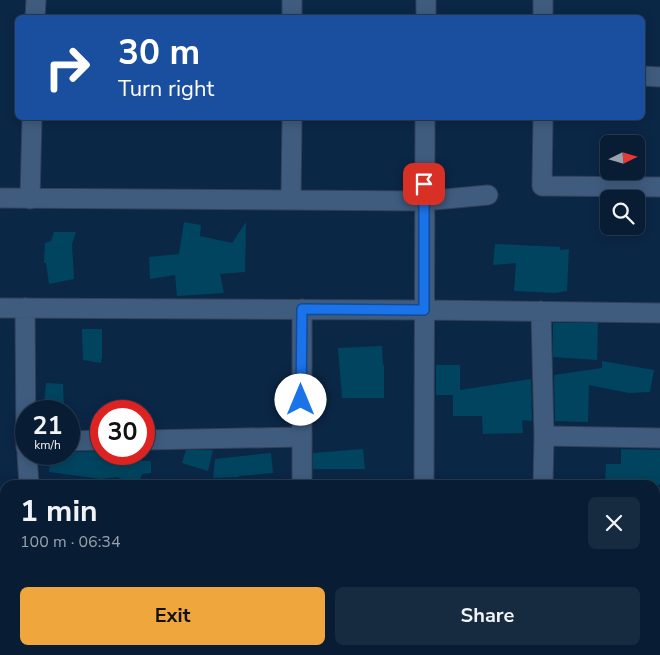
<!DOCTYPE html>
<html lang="en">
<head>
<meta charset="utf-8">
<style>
	:root { --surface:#081d34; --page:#162a40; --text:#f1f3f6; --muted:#98a2ac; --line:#293b4f; --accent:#efa73d }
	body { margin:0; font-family:"Nunito Sans",sans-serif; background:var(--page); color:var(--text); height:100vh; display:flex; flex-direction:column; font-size:19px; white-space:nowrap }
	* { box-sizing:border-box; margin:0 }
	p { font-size:16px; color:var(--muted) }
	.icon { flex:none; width:28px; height:28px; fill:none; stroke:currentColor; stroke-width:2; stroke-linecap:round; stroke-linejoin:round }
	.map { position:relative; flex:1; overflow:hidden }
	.side { position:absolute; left:0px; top:480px; width:660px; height:175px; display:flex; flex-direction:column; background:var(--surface); border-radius:15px 15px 0 0; box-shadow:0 2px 12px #0003,0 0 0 1px var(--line) }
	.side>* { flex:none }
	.guide { position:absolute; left:15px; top:15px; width:630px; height:105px; border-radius:8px; box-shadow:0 2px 12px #0003,0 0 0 1px var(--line); background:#1a4fa0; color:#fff; overflow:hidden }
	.needle { width:32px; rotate:85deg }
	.buttons { position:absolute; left:600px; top:135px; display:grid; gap:10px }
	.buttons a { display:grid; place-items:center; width:45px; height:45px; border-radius:8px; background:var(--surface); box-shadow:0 2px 12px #0003,0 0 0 1px var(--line); font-size:25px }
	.speed { position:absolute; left:15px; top:400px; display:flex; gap:10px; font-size:25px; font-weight:700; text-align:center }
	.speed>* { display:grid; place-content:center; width:65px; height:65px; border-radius:50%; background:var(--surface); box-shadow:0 2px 12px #0003,0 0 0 1px var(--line); line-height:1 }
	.speed small { font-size:12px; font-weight:400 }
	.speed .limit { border:8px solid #d22; background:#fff; color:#111 }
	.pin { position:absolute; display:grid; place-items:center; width:42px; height:42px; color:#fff; margin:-21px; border-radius:10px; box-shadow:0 2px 8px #0006 }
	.me { position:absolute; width:55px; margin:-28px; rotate:0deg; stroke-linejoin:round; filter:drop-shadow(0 0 4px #0008) }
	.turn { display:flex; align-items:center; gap:18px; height:105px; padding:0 20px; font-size:22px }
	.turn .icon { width:65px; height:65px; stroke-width:2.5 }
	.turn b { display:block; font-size:35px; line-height:42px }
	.round { display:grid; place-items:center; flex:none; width:52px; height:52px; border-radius:8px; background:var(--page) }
	.headline { display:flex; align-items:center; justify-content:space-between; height:85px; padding:0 20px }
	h1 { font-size:30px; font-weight:700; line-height:38px }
	.primary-button { display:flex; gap:10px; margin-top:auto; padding:10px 20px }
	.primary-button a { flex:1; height:58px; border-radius:8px; background:var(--accent); color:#111; font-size:20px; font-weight:700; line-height:58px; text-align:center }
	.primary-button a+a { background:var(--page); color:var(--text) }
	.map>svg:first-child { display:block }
	.building { fill:#00445f }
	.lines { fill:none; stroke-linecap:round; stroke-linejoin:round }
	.street-casing { stroke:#344059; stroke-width:21 }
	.street { stroke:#3f5c7f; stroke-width:19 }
	.route-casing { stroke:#114b97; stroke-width:12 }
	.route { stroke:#1a73e8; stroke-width:9 }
</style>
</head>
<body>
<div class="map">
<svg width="660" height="655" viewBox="0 0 660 655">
	<rect width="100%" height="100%" fill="#0b2746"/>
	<path class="building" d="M 184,222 L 201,225 L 200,236 L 232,243 L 246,222 L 245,272 L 220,274 L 224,293 L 177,296 L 175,275 L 150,279 L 149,257 L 179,254 Z
		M 54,232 L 76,232 L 72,244 L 74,279 L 49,284 L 46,263 L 44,263 L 45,243 L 51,241 Z
		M 495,244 L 560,247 L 560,250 L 569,249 L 567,291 L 555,293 L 514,291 L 516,263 L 493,265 Z
		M 553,323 L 598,323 L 597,360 L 553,357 Z
		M 82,329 L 102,329 L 102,359 L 101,359 L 101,363 L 83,360 Z
		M 382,346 L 383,365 L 384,365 L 384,398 L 342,398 L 338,348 Z
		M 602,361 L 654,370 L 650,392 L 629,393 L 589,385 L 588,422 L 555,421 L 554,375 L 602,368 Z
		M 436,365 L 460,365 L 460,390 L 531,379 L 532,421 L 522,420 L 523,433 L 483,434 L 482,416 L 453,416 L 453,395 L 436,395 Z
		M 46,383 L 63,384 L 64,408 L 44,405 Z
		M 363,449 L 365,469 L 313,469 L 313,453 Z
		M 621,449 L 660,450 L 660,485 L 620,485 L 605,484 L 606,464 L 621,464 Z
		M 186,450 L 213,450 L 208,471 L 182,463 Z
		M 97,451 L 122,460 L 151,461 L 151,473 L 142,474 L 138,485 L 136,485 L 117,477 L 101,479 L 49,472 L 50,459 L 67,459 L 67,454 L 69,454 L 69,452 Z
		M 271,453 L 273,473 L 239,476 L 239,477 L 213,478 L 215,459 Z"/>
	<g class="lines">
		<g class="street-casing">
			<path id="street" d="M 543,0 L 543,18
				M 35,18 L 36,0
				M 292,18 L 292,0
				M 426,18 L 426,0
				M 642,76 L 660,77
				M 543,118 L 542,186 L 660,187
				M 0,198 L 424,201 L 488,195
				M 30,199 L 32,118
				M 291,200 L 292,118
				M 0,308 L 424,310 L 660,313
				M 25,308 L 26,448
				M 541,311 L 544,436 L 543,485
				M 544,436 L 660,438
				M 144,440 L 301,437
				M 69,441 L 101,440
				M 27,454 L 29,485
				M 302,485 L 302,309
				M 424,485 L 425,118
				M 0,551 L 5,551
				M 655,559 L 660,559
				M 421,655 L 421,650
				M 644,655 L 645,650"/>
		</g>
		<use href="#street" class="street"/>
	</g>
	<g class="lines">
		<g class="route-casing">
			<path id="route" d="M 301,400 L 302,309 L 424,310 L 424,184"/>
		</g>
		<use href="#route" class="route"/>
	</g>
</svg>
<div class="buttons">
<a><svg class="needle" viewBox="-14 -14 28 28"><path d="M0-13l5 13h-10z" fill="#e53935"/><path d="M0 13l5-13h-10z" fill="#98a2ac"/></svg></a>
<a><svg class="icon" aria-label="search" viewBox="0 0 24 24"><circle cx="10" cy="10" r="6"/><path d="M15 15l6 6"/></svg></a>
</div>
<div class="speed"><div>21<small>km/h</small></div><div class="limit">30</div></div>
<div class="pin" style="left:424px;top:184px;background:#d93025"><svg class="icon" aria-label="arrive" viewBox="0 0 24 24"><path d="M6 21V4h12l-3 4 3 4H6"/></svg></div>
<svg class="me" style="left:301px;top:400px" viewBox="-20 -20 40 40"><circle r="19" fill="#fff"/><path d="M0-13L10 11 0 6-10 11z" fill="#1a73e8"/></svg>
<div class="guide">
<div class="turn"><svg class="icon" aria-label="right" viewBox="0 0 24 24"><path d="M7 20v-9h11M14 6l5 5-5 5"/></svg><div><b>30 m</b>Turn right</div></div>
</div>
<section class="side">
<div class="headline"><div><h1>1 min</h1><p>100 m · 06:34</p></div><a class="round"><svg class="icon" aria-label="close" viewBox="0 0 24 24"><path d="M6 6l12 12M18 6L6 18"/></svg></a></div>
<div class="primary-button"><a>Exit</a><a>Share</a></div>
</section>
</div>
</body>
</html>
